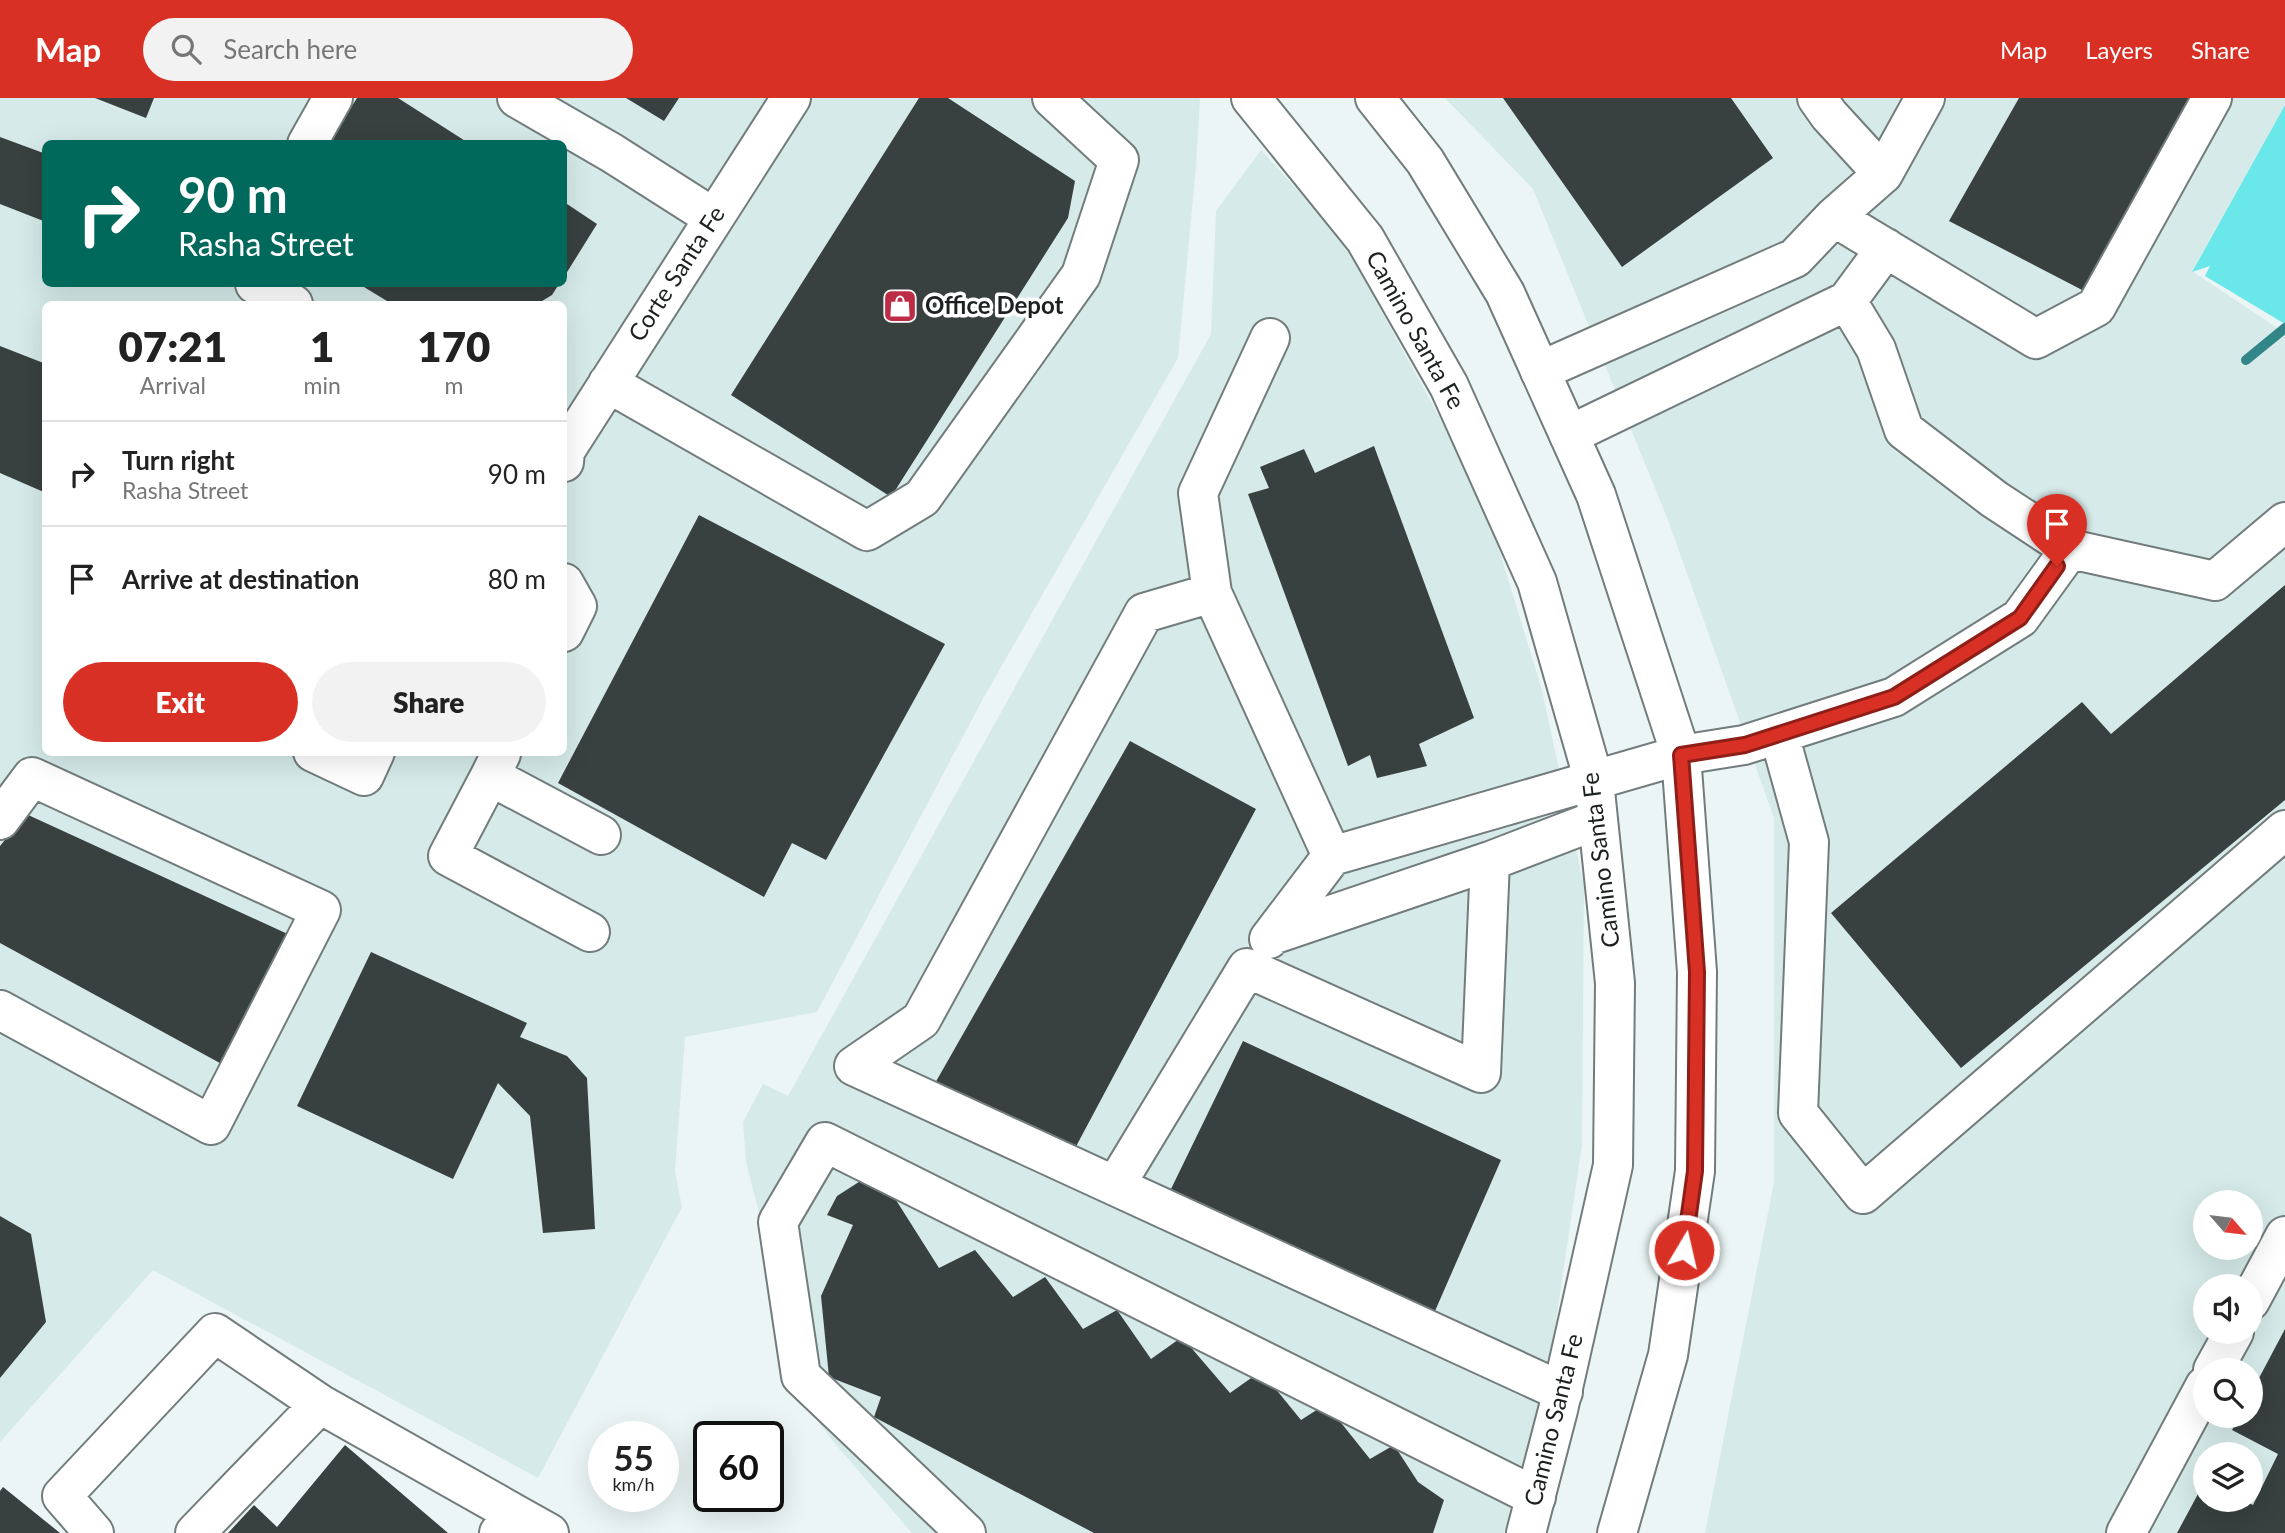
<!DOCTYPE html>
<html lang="en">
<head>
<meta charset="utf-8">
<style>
	:root { --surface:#fff; --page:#f2f2f2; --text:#222; --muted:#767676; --line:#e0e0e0; --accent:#d93025 }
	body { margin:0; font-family:Lato,sans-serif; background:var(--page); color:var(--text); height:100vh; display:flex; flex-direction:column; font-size:26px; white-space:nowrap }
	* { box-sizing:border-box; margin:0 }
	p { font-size:23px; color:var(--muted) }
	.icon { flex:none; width:38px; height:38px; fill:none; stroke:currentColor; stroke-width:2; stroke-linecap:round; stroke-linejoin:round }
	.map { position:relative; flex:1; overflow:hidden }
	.panel { position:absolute; left:42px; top:203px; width:525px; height:455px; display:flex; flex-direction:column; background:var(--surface); border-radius:10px; box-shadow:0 7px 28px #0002 }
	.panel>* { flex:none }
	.hud { position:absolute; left:42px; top:42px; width:525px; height:147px; border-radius:10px; box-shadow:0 7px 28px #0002; background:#00695c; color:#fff; overflow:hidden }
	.needle { width:46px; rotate:118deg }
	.tools { position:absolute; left:2193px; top:1092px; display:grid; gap:14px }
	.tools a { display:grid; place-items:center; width:70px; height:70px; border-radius:50%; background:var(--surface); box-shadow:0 7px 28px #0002; font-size:35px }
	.speed { position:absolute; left:588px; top:1323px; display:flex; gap:14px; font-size:35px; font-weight:700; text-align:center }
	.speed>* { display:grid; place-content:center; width:91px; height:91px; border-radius:50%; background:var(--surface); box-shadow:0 7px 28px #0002; line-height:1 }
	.speed small { font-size:18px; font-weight:400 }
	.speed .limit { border:4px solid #111; border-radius:10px; background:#fff; color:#111 }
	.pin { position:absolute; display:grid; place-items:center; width:60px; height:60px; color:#fff; margin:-72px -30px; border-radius:50% 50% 50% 0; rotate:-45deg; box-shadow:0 0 7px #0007 }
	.pin .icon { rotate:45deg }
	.me { position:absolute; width:77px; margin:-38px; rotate:9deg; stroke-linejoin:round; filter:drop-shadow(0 0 5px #0008) }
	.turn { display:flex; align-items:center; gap:24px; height:147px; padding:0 21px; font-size:32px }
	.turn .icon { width:91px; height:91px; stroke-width:2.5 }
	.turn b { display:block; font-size:49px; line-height:60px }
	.eta { display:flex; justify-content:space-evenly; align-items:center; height:119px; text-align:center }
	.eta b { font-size:42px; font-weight:800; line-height:49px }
	.primary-button { display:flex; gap:14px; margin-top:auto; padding:14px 21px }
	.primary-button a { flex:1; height:80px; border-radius:42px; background:var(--accent); color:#fff; font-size:28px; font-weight:800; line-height:80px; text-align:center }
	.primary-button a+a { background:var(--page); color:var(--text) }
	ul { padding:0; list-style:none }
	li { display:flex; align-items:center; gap:21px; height:105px; padding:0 21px; border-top:2px solid var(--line) }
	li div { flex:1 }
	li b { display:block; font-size:26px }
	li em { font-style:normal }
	header { display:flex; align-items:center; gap:42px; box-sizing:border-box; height:98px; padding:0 35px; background:var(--accent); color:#fff }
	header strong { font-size:33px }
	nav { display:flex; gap:38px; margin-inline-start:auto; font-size:24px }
	.search { width:490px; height:63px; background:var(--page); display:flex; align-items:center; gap:18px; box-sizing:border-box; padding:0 24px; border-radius:38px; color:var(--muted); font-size:26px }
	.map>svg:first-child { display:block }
	.built { fill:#d6eaea; fill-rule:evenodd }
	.green { fill:#6ae7e9 }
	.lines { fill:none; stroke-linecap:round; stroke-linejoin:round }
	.stream { stroke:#328688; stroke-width:10 }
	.building { fill:#384040 }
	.minor-casing { stroke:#727c7c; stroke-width:42 }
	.major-casing { stroke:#727c7c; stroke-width:42 }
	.minor { stroke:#fff; stroke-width:38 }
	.major { stroke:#fff; stroke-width:38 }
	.route-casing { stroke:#8d1f18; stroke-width:18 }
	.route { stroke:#d93025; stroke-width:12 }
	.labels { text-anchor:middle; stroke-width:7; stroke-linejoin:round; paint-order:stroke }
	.street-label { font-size:24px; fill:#1c2020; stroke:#fff }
	.poi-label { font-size:24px; font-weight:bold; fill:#1c2020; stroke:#fff; text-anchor:start }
</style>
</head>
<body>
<header>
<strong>Map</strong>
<div class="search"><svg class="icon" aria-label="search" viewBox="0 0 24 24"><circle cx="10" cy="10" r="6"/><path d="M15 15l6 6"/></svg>Search here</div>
<nav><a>Map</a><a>Layers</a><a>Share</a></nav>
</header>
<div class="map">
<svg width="2285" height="1435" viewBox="0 0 2285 1435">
	<rect width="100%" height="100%" fill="#ebf5f5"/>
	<path class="built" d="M 0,0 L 1200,0 L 1196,69 L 1178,260 L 985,597 L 817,914 L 685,939 L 675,1073 L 682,1109 L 538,1380 L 153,1172 L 0,1344 ZM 46,46 L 564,46 L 564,186 L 46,186 ZM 46,206 L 564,206 L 564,654 L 46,654 Z
		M 1445,0 L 2285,0 L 2285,7 L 2192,173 L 2285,235 L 2285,1435 L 1705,1435 L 1774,1084 L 1774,720 L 1668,422 L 1533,91 ZM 2205,1104 L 2250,1104 L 2250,1150 L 2205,1150 ZM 2205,1188 L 2250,1188 L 2250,1234 L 2205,1234 ZM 2205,1272 L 2250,1272 L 2250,1318 L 2205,1318 ZM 2205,1356 L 2250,1356 L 2250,1402 L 2205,1402 Z
		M 1261,52 L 1342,141 L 1483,399 L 1542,592 L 1584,788 L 1582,1047 L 1550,1263 L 1504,1435 L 912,1435 L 837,1348 L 797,1296 L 765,1139 L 746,1064 L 743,1024 L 763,986 L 788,998 L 1211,236 L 1216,113 Z"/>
	<path class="green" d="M 2285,7 L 2285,226 L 2205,178 L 2210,168 L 2192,174 Z"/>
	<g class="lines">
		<path class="stream" d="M 2246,262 L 2285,230"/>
	</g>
	<path class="building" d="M 95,0 L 154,0 L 146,20 Z
		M 357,0 L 398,0 L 470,46 L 328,46 Z
		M 626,0 L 679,0 L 664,23 Z
		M 919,0 L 948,0 L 1075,83 L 1068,120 L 891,399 L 731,297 Z
		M 1503,0 L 1731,0 L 1773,60 L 1622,169 Z
		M 2019,0 L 2193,0 L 2086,194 L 1949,123 Z
		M 0,39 L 46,56 L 46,124 L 0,106 Z
		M 564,104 L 597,126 L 564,179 Z
		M 359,186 L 559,186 L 552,197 L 537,206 L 392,206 Z
		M 0,248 L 46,266 L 46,395 L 0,375 Z
		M 1374,348 L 1474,620 L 1419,646 L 1427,668 L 1377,680 L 1370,657 L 1348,668 L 1248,396 L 1269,390 L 1260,369 L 1304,351 L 1315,375 Z
		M 699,417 L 945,546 L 826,762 L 792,745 L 764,799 L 558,685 Z
		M 2285,487 L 2285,702 L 1961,970 L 1831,815 L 2082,604 L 2111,636 Z
		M 1130,643 L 1256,711 L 1072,1056 L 934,987 Z
		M 26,716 L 292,838 L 229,970 L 0,845 L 0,748 Z
		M 371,854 L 527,925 L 520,939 L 567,958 L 587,980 L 595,1131 L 543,1135 L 530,1018 L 498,985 L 453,1081 L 297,1008 Z
		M 1243,943 L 1501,1062 L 1435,1213 L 1171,1091 Z
		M 862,1082 L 889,1091 L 939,1170 L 975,1152 L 1013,1199 L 1045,1179 L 1083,1231 L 1117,1212 L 1151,1261 L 1182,1239 L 1230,1295 L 1261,1273 L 1301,1322 L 1326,1306 L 1370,1361 L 1394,1347 L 1418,1384 L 1444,1402 L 1433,1435 L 1094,1435 L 874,1319 L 881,1299 L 829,1279 L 821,1198 L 853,1127 L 827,1117 L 837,1098 Z
		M 0,1118 L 31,1136 L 46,1224 L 0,1280 Z
		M 2285,1231 L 2285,1435 L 2177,1435 L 2205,1383 L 2205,1402 L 2243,1402 L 2253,1407 L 2278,1356 L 2232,1332 L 2240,1318 L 2250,1318 L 2250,1297 Z
		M 345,1347 L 448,1435 L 228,1435 L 254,1407 L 277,1429 Z
		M 3,1389 L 60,1435 L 0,1435 L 0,1393 Z"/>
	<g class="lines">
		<g class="minor-casing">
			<path id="minor" d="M 517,0 L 612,55 L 714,120
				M 1817,0 L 1829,17 L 1883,76 L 1834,119 L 2036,241 L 2096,209 L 2212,0
				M 307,46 L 333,0
				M 1883,76 L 1925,0
				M 1886,150 L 1847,203 L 1876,251 L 1904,332 L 1994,401 L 2070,451 L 2215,483 L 2285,424
				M 255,186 L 293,206
				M 1270,240 L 1198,395 L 1212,495 L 1144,515 L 921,922 L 854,968 L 1563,1294
				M 1540,273 L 1795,160 L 1834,119
				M 608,285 L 867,433 L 922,400 L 1081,177 L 1119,62 L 1052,0
				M 1569,337 L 1847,203
				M 564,364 L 565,353 L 791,0
				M 564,485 L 577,508 L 564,534
				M 1212,495 L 1332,758 L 1681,657 L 1744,647 L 1894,599 L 2020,520 L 2070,451
				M 1779,636 L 1809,744 L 1798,1015 L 1863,1096 L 2285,732
				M 313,654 L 364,678 L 375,654
				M 501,656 L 490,678 L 601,737
				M 490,678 L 448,758 L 590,834
				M 0,722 L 32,679 L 321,812 L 211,1027 L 0,912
				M 1272,837 L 1490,763
				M 1269,841 L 1332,758
				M 1115,1088 L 1247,870 L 1481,975 L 1490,763 L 1597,722
				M 2250,1203 L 2285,1138
				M 2213,1272 L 2234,1234
				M 515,1416 L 549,1435
				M 94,1435 L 62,1398 L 215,1235 L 320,1306 L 515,1416 L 499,1435
				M 195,1435 L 320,1306
				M 966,1435 L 801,1278 L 778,1124 L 825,1044 L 1536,1399
				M 2126,1435 L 2205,1288"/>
		</g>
		<g class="major-casing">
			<path id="major" d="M 1251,0 L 1365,141 L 1449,288 L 1537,484 L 1594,683 L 1615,885 L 1613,1067 L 1558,1312 L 1526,1435
				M 1375,0 L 1425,63 L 1505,195 L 1596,397 L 1681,657 L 1697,874 L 1695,1073 L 1668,1257 L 1617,1435"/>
		</g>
		<use href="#minor" class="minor"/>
		<use href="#major" class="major"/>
	</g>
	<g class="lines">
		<g class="route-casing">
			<path id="route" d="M 1684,1152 L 1695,1073 L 1697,874 L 1681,657 L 1745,647 L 1894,599 L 2020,520 L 2057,468"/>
		</g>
		<use href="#route" class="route"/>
	</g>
	<defs>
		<g id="shop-square" transform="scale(1.75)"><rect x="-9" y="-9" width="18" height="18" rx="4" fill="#bd2c46" stroke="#fff"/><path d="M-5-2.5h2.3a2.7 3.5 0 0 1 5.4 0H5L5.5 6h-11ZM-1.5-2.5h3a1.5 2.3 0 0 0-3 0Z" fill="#fff"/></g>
	</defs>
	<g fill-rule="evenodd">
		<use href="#shop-square" x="900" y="208"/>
	</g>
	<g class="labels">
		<g class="street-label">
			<text transform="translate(677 176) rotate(-57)" y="8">Corte Santa Fe</text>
			<text transform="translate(1415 232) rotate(61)" y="8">Camino Santa Fe</text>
			<text transform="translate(1601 762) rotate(-97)" y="8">Camino Santa Fe</text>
			<text transform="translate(1554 1322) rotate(-76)" y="8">Camino Santa Fe</text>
		</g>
		<g class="poi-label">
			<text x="925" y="216">Office Depot</text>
		</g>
	</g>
</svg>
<div class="tools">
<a><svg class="needle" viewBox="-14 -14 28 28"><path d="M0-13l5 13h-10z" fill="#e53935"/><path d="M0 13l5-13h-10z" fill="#767676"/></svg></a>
<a><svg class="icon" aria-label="sound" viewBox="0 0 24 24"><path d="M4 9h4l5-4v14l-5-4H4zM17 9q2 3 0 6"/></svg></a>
<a><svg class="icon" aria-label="search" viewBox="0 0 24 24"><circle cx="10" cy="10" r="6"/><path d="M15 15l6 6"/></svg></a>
<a><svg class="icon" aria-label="layers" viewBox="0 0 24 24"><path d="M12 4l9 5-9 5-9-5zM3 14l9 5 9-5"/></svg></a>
</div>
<div class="speed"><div>55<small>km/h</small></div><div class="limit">60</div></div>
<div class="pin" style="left:2057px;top:468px;background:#d93025"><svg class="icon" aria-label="arrive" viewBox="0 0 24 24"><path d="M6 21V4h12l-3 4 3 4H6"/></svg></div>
<svg class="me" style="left:1684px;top:1152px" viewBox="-20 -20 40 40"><circle r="17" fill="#d93025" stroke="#fff" stroke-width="3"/><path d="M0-11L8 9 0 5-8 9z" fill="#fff"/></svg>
<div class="hud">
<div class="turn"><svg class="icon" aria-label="right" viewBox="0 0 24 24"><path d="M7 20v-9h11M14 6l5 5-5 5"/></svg><div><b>90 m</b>Rasha Street</div></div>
</div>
<section class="panel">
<div class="eta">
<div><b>07:21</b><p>Arrival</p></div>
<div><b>1</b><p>min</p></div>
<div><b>170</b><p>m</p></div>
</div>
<ul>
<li><svg class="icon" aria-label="right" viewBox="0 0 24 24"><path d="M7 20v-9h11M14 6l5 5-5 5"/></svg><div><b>Turn right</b><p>Rasha Street</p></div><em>90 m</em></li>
<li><svg class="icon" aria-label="arrive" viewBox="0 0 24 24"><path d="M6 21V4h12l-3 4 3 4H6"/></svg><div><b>Arrive at destination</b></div><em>80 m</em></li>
</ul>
<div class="primary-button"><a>Exit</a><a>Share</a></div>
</section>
</div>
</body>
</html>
